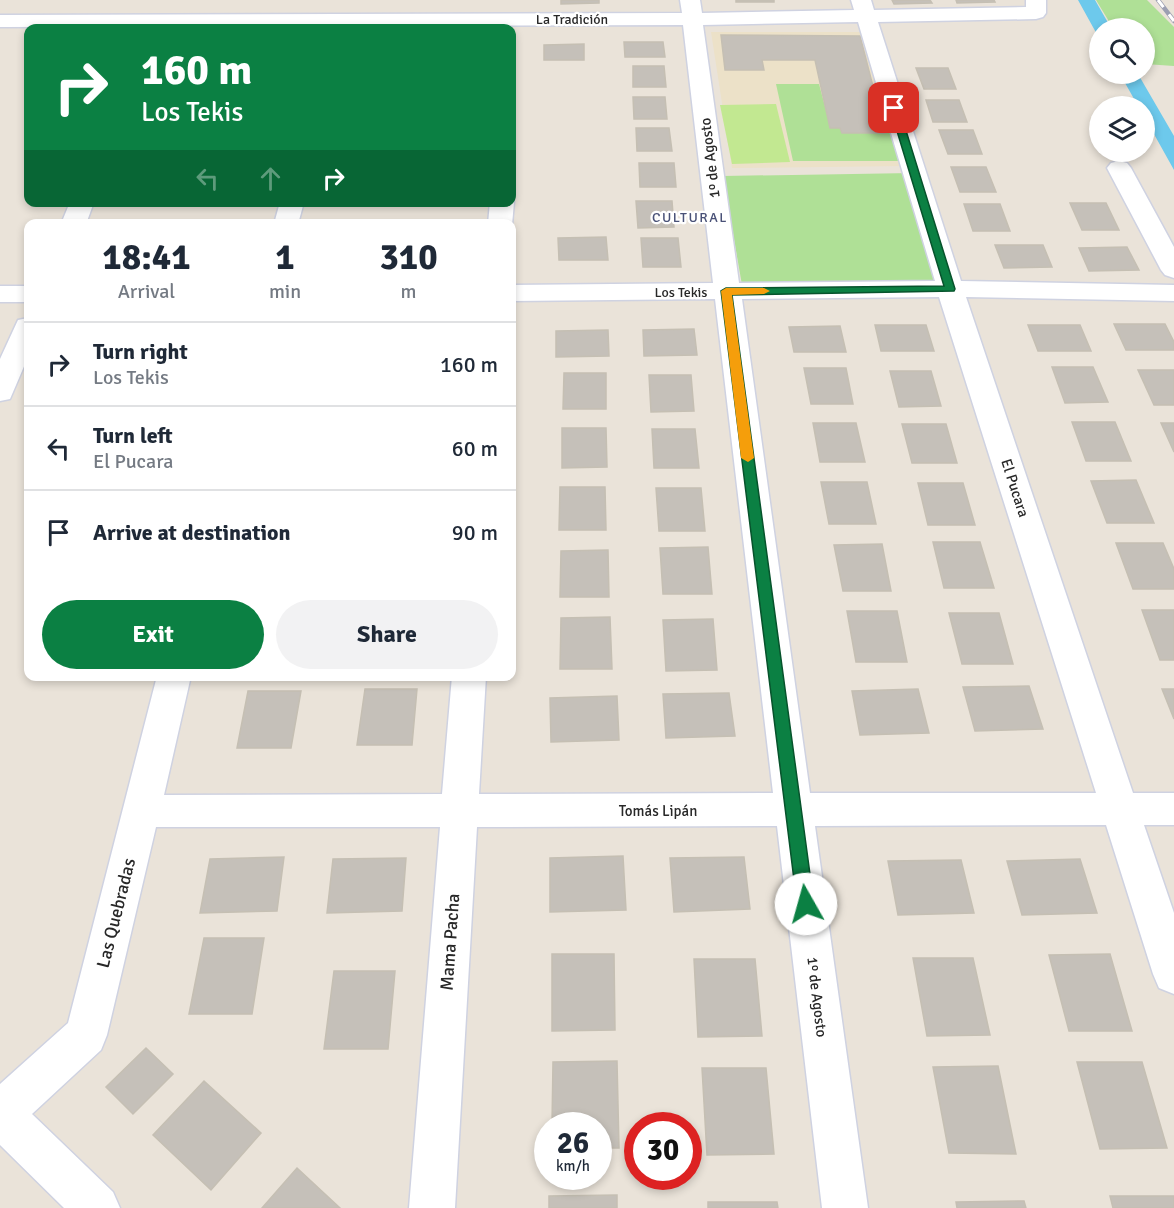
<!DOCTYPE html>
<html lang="en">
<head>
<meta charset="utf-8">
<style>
	:root { --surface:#fff; --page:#f2f2f3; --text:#1f2937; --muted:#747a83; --line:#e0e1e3; --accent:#0b8043 }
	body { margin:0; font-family:Signika,sans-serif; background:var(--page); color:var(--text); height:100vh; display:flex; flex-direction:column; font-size:22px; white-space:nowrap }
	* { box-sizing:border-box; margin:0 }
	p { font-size:20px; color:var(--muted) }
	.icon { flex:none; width:33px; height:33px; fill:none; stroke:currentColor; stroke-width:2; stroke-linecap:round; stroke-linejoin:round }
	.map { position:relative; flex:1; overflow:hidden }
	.side { position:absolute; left:24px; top:219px; width:492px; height:462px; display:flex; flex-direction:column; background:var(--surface); border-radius:12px; box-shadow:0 3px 9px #0003 }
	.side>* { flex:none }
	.hud { position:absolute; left:24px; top:24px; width:492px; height:183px; border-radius:12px; box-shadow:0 3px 9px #0003; background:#0b8043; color:#fff; overflow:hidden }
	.fabs { position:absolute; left:1089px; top:18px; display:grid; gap:12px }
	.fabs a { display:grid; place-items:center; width:66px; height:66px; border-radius:50%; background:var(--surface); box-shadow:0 3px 9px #0003; font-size:30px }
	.speed { position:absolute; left:534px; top:1112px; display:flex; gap:12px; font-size:30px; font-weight:700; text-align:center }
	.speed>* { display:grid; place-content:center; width:78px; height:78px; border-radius:50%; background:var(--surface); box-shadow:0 3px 9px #0003; line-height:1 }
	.speed small { font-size:15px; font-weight:400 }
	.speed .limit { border:9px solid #d22; background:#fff; color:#111 }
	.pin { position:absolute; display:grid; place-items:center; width:51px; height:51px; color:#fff; margin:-26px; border-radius:12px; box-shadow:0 3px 9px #0006 }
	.me { position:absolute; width:66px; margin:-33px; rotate:353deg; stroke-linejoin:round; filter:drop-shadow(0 0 4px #0008) }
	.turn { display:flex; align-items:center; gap:21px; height:126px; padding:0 18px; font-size:27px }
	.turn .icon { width:78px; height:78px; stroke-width:2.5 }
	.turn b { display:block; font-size:42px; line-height:51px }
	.lanes { display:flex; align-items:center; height:57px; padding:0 18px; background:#0003; justify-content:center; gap:30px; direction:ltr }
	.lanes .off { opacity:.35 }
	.eta { display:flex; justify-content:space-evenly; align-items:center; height:102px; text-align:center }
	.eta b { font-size:36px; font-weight:700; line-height:42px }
	.button { display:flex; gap:12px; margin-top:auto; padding:12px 18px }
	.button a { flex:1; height:69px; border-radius:36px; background:var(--accent); color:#fff; font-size:24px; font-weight:700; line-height:69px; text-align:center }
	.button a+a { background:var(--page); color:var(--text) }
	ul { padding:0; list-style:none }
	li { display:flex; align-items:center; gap:18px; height:84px; padding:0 18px; border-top:2px solid var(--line) }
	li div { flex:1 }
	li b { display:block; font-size:22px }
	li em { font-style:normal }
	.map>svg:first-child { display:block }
	.education { fill:#ece1c8 }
	.green { fill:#afe096 }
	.pitch { fill:#c2e891 }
	.water { fill:#6dc9ec }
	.building { fill:#c5c0b9; stroke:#c5bfb3; stroke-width:1.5 }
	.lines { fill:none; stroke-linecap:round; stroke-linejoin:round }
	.street-casing { stroke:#cfd2e1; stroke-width:3 }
	.street { fill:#fff; fill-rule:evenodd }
	.rail-casing { stroke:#9c9fb2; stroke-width:4.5 }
	.rail { stroke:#fff; stroke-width:3; stroke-dasharray:9; stroke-linecap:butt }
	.route { fill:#0b8043; stroke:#07532c; stroke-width:1.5 }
	.slow { fill:#f59e0b }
	.labels { text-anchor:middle; stroke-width:4.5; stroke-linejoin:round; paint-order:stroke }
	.far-street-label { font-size:14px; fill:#282828; stroke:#fff }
	.far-neighbourhood-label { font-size:14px; letter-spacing:1.5px; fill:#495177; stroke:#fff }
	.street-label { font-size:15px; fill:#282828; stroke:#fff }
	.near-street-label { font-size:18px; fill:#282828; stroke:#fff }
</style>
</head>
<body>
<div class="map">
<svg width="1174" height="1208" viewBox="0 0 1174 1208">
	<rect width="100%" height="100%" fill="#eae3d9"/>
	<path class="education" d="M 711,32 L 863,32 L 908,166 L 732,168 Z"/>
	<path class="green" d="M 1096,0 L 1147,0 L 1174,27 L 1174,66 L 1145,64 L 1144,28 L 1113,28 Z
		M 776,84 L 819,84 L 830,125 L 839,125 L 840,129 L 894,129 L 903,161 L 793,161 Z
		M 913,173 L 951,281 L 742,285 L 723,176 Z"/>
	<path class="pitch" d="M 776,104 L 790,162 L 732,164 L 720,105 Z"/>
	<path class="water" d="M 1078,0 L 1095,0 L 1111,28 L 1100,28 L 1099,38 Z
		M 1120,74 L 1138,74 L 1174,136 L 1174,170 L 1145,118 L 1144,106 L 1138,106 Z"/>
	<path class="building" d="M 561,0 L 599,0 L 599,3 L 561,4 Z
		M 736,0 L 774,0 L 774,2 L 736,2 Z
		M 892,0 L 930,0 L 932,3 L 894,4 Z
		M 956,0 L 994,0 L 995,2 L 957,3 Z
		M 721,35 L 860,36 L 885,133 L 842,133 L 840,128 L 830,128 L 815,60 L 762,60 L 764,70 L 725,70 Z
		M 624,42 L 663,42 L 665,57 L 625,57 Z
		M 584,44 L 584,60 L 544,60 L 544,45 Z
		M 633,66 L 664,66 L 666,87 L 633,87 Z
		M 916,68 L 948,68 L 956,89 L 924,89 Z
		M 633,97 L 665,97 L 667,119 L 634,119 Z
		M 926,100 L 959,100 L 967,122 L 933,122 Z
		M 636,128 L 669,128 L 672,151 L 637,151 Z
		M 939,130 L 973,130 L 982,154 L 948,154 Z
		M 639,163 L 674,163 L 676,187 L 640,187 Z
		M 951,167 L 986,167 L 996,192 L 960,192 Z
		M 636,201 L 672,201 L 674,227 L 638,228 Z
		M 1070,203 L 1106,203 L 1119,230 L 1082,230 Z
		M 964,204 L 1000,204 L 1010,231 L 973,231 Z
		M 606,237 L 608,260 L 559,260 L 558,238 Z
		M 641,238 L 678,238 L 681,267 L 643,267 Z
		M 995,245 L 1043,245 L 1052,267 L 1004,268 Z
		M 1127,247 L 1139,270 L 1089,271 L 1079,248 Z
		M 1114,324 L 1165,324 L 1174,342 L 1174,350 L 1126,350 Z
		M 875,325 L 926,325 L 934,351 L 881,351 Z
		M 1028,325 L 1080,325 L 1091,351 L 1038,351 Z
		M 840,326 L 846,352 L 794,352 L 789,327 Z
		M 694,329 L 697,355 L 644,356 L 643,330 Z
		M 608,330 L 609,356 L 556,357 L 556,331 Z
		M 1052,367 L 1093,367 L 1108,402 L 1065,403 Z
		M 804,368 L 846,368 L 853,404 L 811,404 Z
		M 1138,370 L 1174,370 L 1174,405 L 1154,405 Z
		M 890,371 L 931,371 L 941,406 L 899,407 Z
		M 564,373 L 606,373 L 606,409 L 563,409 Z
		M 649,375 L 691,375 L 694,411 L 651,412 Z
		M 1072,422 L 1115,422 L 1131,461 L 1086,461 Z
		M 813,423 L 856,423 L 865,462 L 820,462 Z
		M 1161,423 L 1174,423 L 1174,452 Z
		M 902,424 L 946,424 L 957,463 L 912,463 Z
		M 562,428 L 606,428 L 607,467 L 562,468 Z
		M 652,429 L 695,429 L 699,468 L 654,468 Z
		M 1136,480 L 1154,523 L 1107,523 L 1091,481 Z
		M 821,482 L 867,482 L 876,524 L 829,524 Z
		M 918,483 L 963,483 L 975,525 L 928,525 Z
		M 560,487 L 605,487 L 606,530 L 559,530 Z
		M 656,488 L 701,488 L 705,531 L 659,531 Z
		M 933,542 L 980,542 L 994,588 L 944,588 Z
		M 1116,543 L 1163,543 L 1174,569 L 1174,589 L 1133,589 Z
		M 882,544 L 891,591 L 843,591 L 834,545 Z
		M 708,547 L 712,594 L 663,594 L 660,548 Z
		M 608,550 L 609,597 L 560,597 L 561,551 Z
		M 1142,610 L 1174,610 L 1174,660 L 1160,660 Z
		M 847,611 L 897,611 L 907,662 L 856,662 Z
		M 949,613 L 999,613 L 1013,664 L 962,664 Z
		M 610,617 L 612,669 L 560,669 L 561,618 Z
		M 713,619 L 717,670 L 666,671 L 663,620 Z
		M 1029,686 L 1043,729 L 975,731 L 963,687 Z
		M 365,689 L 417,689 L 412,745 L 357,745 Z
		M 918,689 L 929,733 L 860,735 L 852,691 Z
		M 1162,689 L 1174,689 L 1174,719 Z
		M 248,691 L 301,691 L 291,748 L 237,748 Z
		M 729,693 L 735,736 L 666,738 L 663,694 Z
		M 617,696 L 619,740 L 551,742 L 550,698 Z
		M 623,856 L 626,910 L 550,912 L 550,858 Z
		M 284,857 L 277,911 L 200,913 L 210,859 Z
		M 744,857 L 750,909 L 674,912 L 670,858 Z
		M 406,858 L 402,911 L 327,913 L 333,859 Z
		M 1080,859 L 1097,913 L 1022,915 L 1007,861 Z
		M 961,860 L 974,913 L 898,915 L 888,861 Z
		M 204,938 L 264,938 L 252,1014 L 189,1014 Z
		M 552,954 L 614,954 L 615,1030 L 552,1031 Z
		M 1110,954 L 1132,1031 L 1069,1031 L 1049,955 Z
		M 913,958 L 973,958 L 990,1035 L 927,1036 Z
		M 694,959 L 755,959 L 762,1036 L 698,1037 Z
		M 334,971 L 395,971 L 388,1049 L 324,1049 Z
		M 146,1048 L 173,1074 L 133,1114 L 106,1087 Z
		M 617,1061 L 619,1148 L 598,1148 L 598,1125 L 552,1125 L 553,1062 Z
		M 1077,1062 L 1142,1062 L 1167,1148 L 1100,1149 Z
		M 998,1066 L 1016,1154 L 949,1153 L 933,1067 Z
		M 702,1068 L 766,1068 L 774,1154 L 707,1155 Z
		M 204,1081 L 261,1133 L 211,1190 L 153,1135 Z
		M 297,1168 L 340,1208 L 262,1208 Z
		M 617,1195 L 617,1208 L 549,1208 L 549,1196 Z
		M 1110,1196 L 1174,1196 L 1174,1208 L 1113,1208 Z
		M 1024,1201 L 1026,1208 L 957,1208 L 956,1202 Z
		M 708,1202 L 777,1202 L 778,1208 L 708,1208 Z"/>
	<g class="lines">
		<g class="street-casing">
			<path id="street" d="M 680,0 L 700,0 L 702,13 L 854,10 L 851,0 L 871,0 L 874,10 L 1026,7 L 1026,0 L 1046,0 L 1046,13 L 1043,17 L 1036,19 L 878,22 L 961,281 L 1174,285 L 1174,301 L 966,297 L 1133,793 L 1174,793 L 1174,825 L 1144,825 L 1174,913 L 1174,994 L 1159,988 L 1153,974 L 1106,825 L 815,826 L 868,1208 L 822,1208 L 777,826 L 477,827 L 455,1208 L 409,1208 L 440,827 L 156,827 L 107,1035 L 101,1050 L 32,1114 L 113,1192 L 120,1208 L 64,1208 L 0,1145 L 0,1084 L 68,1023 L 157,676 L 191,676 L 164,795 L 442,794 L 452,676 L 486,676 L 479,794 L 773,793 L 715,299 L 512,301 L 512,285 L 713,283 L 683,25 L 0,27 L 0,15 L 682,13 ZM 858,22 L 935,281 L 739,283 L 703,25 ZM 939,297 L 1096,793 L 810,793 L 742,299 Z
				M 1119,161 L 1127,163 L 1131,168 L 1174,247 L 1174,278 L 1165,275 L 1161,270 L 1107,168 L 1111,163 Z
				M 512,198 L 514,202 L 512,225 L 488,224 L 490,202 L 512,202 Z
				M 70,202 L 94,202 L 86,224 L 61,224 Z
				M 280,202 L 304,202 L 298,224 L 274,224 Z
				M 0,286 L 28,286 L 28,302 L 0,302 Z
				M 28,318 L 28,357 L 10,399 L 0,401 L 0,359 L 18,320 Z"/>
		</g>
		<use href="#street" class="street"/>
		<g class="rail-casing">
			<path id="rail" d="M 1158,0 L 1174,21"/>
		</g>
		<use href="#rail" class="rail"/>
	</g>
	<path class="route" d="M 894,105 L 899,108 L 955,289 L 954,291 L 732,295 L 814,904 L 811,910 L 806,912 L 800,910 L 797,904 L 721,291 L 726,288 L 944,286 L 890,108 Z"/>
	<path class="slow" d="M 726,288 L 764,288 L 770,291 L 764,294 L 732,295 L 754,458 L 748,462 L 741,458 L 721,291 Z"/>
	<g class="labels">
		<g class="far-street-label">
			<text x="572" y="24">La Tradición</text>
			<text x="681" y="297">Los Tekis</text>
		</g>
		<g class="far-neighbourhood-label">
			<text x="690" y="222">CULTURAL</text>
		</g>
		<g class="street-label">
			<text transform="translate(710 158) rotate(-97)" y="5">1º de Agosto</text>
			<text transform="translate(1015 488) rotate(72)" y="5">El Pucara</text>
			<text x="658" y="816">Tomás Lipán</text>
			<text transform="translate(817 997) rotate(83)" y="5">1º de Agosto</text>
		</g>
		<g class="near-street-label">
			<text transform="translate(116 913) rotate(-76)" y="6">Las Quebradas</text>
			<text transform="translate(450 942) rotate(-86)" y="6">Mama Pacha</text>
		</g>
	</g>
</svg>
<div class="fabs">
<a><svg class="icon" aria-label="search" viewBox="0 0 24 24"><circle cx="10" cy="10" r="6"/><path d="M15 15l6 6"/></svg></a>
<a><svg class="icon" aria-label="layers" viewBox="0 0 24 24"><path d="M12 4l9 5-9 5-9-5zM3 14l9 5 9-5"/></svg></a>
</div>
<div class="speed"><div>26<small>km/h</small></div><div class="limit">30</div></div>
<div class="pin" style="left:894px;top:108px;background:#d93025"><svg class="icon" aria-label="arrive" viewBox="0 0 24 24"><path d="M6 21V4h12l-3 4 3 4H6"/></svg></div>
<svg class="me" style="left:806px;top:904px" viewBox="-20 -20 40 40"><circle r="19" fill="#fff"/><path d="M0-13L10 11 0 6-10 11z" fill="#0b8043"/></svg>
<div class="hud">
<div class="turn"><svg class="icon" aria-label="right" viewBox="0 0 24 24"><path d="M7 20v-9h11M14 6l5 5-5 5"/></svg><div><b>160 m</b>Los Tekis</div></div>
<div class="lanes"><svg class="icon off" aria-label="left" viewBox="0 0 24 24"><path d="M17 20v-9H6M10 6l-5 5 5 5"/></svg><svg class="icon off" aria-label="ahead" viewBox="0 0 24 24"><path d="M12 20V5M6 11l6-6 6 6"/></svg><svg class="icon" aria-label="right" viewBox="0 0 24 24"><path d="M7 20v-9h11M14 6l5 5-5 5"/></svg></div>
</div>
<section class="side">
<div class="eta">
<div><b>18:41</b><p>Arrival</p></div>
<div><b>1</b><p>min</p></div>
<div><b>310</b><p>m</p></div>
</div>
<ul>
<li><svg class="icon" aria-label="right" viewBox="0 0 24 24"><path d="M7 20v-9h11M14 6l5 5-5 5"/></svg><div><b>Turn right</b><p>Los Tekis</p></div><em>160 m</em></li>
<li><svg class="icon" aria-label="left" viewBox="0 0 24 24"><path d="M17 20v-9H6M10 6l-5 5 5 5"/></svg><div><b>Turn left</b><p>El Pucara</p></div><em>60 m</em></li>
<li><svg class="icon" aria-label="arrive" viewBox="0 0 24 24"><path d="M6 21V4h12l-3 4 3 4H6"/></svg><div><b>Arrive at destination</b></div><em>90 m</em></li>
</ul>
<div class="button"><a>Exit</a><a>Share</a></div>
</section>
</div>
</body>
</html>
